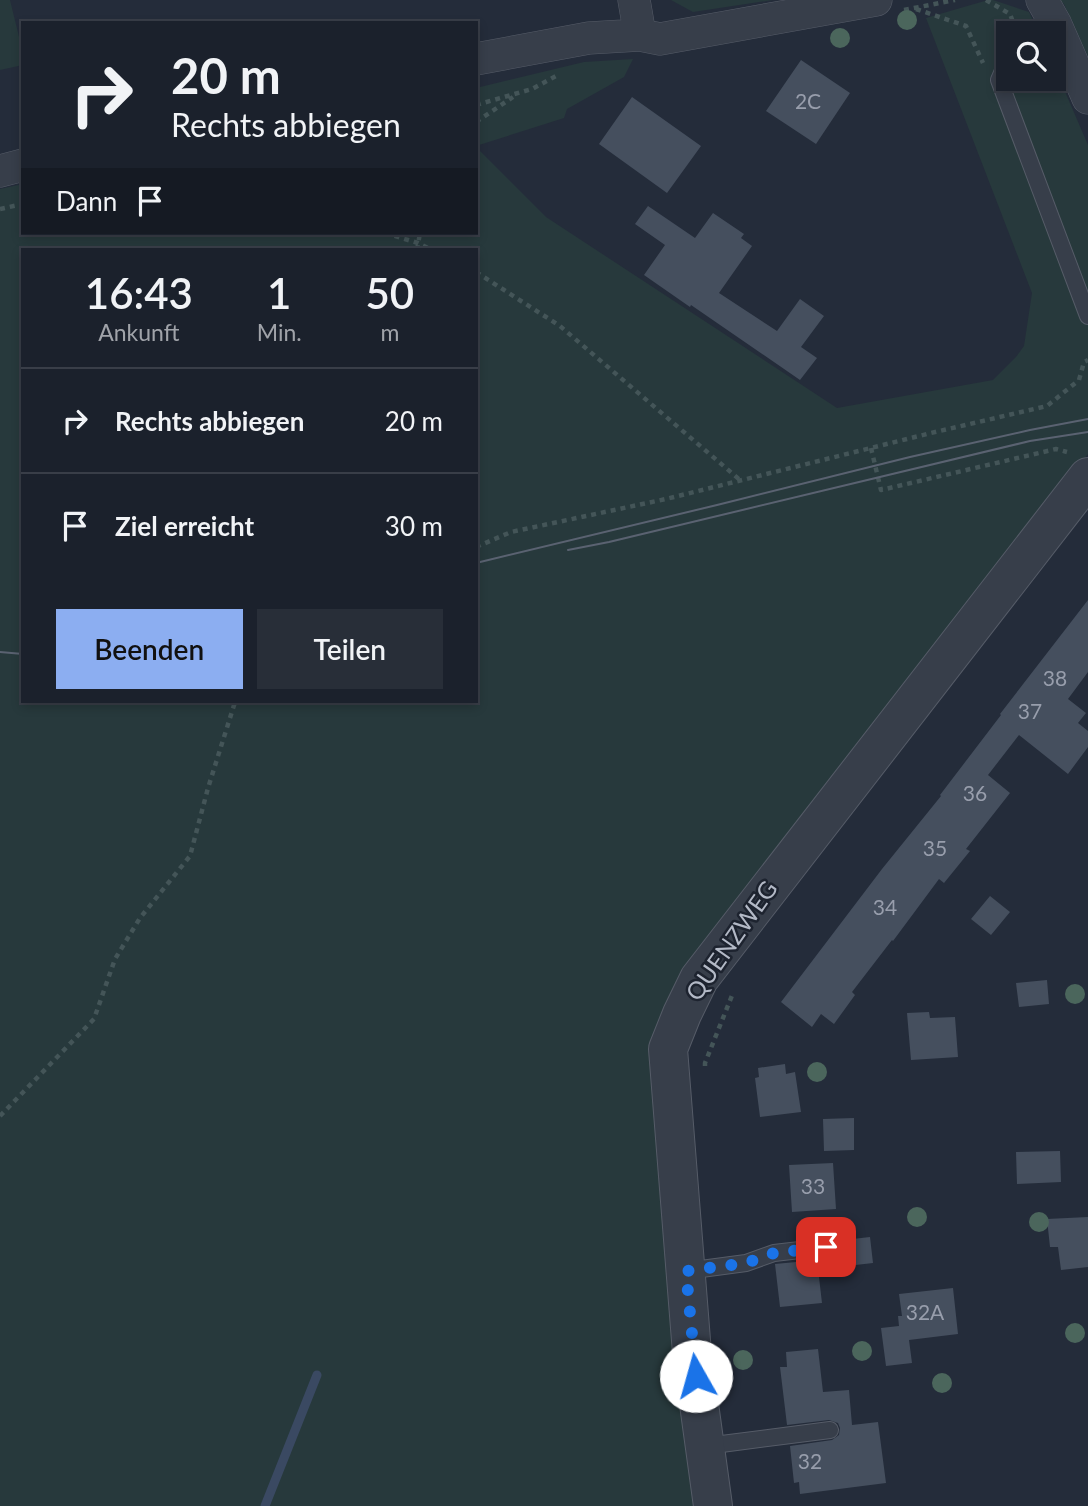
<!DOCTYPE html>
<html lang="de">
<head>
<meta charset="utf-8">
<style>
	:root { --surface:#1b212c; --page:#282e38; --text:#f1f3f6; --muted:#a0a3a9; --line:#393e48; --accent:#8caef1 }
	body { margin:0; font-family:Lato,sans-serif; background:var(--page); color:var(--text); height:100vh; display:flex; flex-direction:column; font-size:26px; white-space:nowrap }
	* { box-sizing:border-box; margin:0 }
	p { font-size:23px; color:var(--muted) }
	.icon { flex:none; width:38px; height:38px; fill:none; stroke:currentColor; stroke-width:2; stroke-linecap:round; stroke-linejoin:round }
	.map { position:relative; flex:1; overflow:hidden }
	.sheet { position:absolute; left:21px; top:248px; width:457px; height:455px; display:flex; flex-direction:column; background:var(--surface); border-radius:0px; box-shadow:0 4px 10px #0003,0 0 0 2px var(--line) }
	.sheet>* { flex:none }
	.hud { position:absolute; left:21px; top:21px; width:457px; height:214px; border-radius:0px; box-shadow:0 4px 10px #0003,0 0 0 2px var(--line); background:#1b212c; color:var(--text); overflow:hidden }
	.fabs { position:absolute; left:996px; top:21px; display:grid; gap:14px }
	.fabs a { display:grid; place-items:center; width:70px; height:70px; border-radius:0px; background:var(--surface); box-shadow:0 4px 10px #0003,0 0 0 2px var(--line); font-size:35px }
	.pin { position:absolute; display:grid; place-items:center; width:60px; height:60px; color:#fff; margin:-30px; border-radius:14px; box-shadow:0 4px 10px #0006 }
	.me { position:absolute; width:77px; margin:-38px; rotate:353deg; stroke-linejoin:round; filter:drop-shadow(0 0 5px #0008) }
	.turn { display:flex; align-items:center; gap:24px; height:147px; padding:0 35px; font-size:32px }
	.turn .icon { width:91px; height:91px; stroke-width:2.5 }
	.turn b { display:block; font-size:49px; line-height:60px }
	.then { display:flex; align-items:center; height:66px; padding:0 35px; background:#0003; gap:14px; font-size:26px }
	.eta { display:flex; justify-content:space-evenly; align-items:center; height:119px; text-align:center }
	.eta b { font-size:42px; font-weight:600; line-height:49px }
	.button { display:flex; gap:14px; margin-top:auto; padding:14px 35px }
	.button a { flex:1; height:80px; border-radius:0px; background:var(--accent); color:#111; font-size:28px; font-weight:600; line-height:80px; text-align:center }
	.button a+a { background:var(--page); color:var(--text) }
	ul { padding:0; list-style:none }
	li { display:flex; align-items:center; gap:21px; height:105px; padding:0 35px; border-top:2px solid var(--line) }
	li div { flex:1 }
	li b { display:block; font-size:26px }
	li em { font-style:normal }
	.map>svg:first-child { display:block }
	.green { fill:#27393c; fill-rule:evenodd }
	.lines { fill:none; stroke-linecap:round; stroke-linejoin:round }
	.stream { stroke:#3a4962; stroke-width:9 }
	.building { fill:#454f5e }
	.service-casing { stroke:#565c68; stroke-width:18 }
	.minor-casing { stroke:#565c68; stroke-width:33 }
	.tertiary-casing { stroke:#565c68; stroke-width:40 }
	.path { stroke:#445558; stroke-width:4.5; stroke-dasharray:5 5; stroke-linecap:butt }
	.service { stroke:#373e4a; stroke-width:16 }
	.minor { stroke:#373e4a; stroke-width:32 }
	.tertiary { stroke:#373e4a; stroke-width:38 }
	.tram { stroke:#5a6271; stroke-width:2 }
	.tree { fill:#4b665c }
	.route { stroke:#1a73e8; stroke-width:12; stroke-dasharray:0 21.6 }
	.labels { text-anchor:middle; stroke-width:5; stroke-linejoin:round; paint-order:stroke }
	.number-label { font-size:21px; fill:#989eac }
	.street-label { font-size:24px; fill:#b3b9c6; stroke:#1d232f }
</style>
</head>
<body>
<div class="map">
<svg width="1088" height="1506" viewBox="0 0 1088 1506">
	<rect width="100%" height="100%" fill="#242c3a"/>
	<path class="green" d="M 0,0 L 10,0 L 23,53 L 23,65 L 0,70 Z
		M 671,0 L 773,0 L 693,12 Z
		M 988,0 L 993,0 L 1029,12 L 1039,33 L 1008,33 L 1008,79 L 1054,79 L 1054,66 L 1088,145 L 1088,454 L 674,985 L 654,1046 L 700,1506 L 0,1506 L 0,189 L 23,184 L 23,233 L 476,233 L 476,147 L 546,217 L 837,408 L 993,380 L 1016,357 L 1024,346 L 1032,293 L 926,18 ZM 23,250 L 476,250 L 476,702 L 23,702 Z
		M 1060,0 L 1088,0 L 1088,57 L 1064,4 Z
		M 633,59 L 624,77 L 567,109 L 564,118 L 476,146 L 476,88 L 584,62 Z"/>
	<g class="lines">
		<path class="stream" d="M 265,1506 L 317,1375"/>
	</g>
	<path class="building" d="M 801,60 L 850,93 L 816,144 L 766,111 Z
		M 632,97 L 701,146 L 667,193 L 599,144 Z
		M 648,206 L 695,238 L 713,213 L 744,234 L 741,238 L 752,246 L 719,293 L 777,331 L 800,299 L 824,316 L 801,347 L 817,358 L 800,380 L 691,305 L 690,307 L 644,275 L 665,245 L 635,224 Z
		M 1088,600 L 1088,672 L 1068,699 L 1086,713 L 1078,723 L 1088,731 L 1088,747 L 1068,774 L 1019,735 L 988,775 L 1010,793 L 966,849 L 970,851 L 944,883 L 939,879 L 893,941 L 892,940 L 852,992 L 855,995 L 834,1024 L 821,1014 L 812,1027 L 781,1002 L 882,869 L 941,796 L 940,795 L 1001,715 L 1000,714 Z
		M 990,896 L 1010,912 L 991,935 L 971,919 Z
		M 1047,980 L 1049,1004 L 1019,1007 L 1016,983 Z
		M 929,1012 L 930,1018 L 955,1017 L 958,1057 L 911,1060 L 907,1013 Z
		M 785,1064 L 786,1074 L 795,1072 L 801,1112 L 760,1117 L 755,1078 L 759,1077 L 758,1068 Z
		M 854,1118 L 854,1150 L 824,1151 L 823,1119 Z
		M 1060,1151 L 1061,1182 L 1017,1184 L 1016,1152 Z
		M 833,1163 L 836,1209 L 792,1212 L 789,1165 Z
		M 1088,1217 L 1088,1267 L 1061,1270 L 1058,1247 L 1050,1247 L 1047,1219 Z
		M 870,1237 L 873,1263 L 847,1266 L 844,1240 Z
		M 817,1260 L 822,1303 L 780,1307 L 775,1264 Z
		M 953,1288 L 958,1334 L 909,1340 L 912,1363 L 886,1366 L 881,1328 L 899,1326 L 898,1316 L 902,1316 L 899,1294 Z
		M 818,1349 L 823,1392 L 849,1390 L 852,1425 L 878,1422 L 886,1483 L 800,1494 L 799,1482 L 794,1483 L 790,1446 L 832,1440 L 839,1435 L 840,1428 L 838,1423 L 829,1420 L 787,1425 L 780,1367 L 787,1367 L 786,1352 Z"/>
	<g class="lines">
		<g class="service-casing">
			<path id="service" d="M 1008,59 L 999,80 L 1088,316
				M 686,1271 L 746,1263 L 774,1253 L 826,1247
				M 706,1446 L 830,1430"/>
		</g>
		<g class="minor-casing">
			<path id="minor" d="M 634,0 L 640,35
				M 1042,0 L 1055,23 L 1088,98
				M 476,59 L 589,38 L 640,35 L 660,39 L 876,0
				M 0,171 L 23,165"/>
		</g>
		<g class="tertiary-casing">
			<path id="tertiary" d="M 713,1506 L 692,1353 L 668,1049 L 682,1014 L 699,979 L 1088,477"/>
		</g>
		<path class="path" d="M 986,0 L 1010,14 L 1017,33
			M 916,9 L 966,26 L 983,63
			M 904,10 L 955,0
			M 476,105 L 532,89 L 556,76
			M 476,122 L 513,97
			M 0,209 L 23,204
			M 385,233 L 418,243 L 432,250
			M 417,250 L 420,233
			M 476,272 L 560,326 L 740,480
			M 871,448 L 881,490 L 1056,449 L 1067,452
			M 476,547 L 511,532 L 666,499 L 931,433 L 1047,406 L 1079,380 L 1084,362 L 1088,360
			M 705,1066 L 705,1063 L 733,993
			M 0,1116 L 94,1019 L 115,959 L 140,918 L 190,856 L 208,788 L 235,702"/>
		<use href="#service" class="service"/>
		<use href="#minor" class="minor"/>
		<use href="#tertiary" class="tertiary"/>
		<path class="tram" d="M 568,550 L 609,542 L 1030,441 L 1088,432
			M 476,563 L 717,505 L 910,457 L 1030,430 L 1088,419
			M 0,652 L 23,654"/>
	</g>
	<g class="tree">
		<circle cx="907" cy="20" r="10"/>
		<circle cx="840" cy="38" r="10"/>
		<circle cx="1075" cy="994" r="10"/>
		<circle cx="817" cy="1072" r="10"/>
		<circle cx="917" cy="1217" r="10"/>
		<circle cx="1039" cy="1222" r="10"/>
		<circle cx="1075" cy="1333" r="10"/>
		<circle cx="862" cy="1351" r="10"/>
		<circle cx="743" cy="1360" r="10"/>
		<circle cx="942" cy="1383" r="10"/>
	</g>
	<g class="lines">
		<path class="route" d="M 696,1376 L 686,1271 L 746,1263 L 774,1253 L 826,1247"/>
	</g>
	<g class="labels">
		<g class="number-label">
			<text x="808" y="109">2C</text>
			<text x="1055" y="686">38</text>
			<text x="1030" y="719">37</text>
			<text x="975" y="801">36</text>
			<text x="935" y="856">35</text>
			<text x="885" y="915">34</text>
			<text x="813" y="1194">33</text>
			<text x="925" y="1320">32A</text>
			<text x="810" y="1469">32</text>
		</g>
		<g class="street-label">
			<text transform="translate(732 941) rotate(-55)" y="8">QUENZWEG</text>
		</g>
	</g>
</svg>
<div class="fabs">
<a><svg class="icon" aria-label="search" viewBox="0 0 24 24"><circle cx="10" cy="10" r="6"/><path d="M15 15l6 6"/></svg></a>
</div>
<div class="pin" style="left:826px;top:1247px;background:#d93025"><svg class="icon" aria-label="arrive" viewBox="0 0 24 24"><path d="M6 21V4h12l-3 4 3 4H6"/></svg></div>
<svg class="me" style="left:696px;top:1376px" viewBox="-20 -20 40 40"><circle r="19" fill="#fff"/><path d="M0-13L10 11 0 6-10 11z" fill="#1a73e8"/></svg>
<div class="hud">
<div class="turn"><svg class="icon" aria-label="right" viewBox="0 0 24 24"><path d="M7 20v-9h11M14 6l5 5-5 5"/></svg><div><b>20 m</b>Rechts abbiegen</div></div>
<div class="then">Dann<svg class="icon" aria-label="arrive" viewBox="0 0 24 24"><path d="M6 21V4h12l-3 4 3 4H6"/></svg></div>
</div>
<section class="sheet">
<div class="eta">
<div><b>16:43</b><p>Ankunft</p></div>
<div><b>1</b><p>Min.</p></div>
<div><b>50</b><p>m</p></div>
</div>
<ul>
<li><svg class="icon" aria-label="right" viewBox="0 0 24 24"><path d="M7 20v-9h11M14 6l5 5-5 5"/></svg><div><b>Rechts abbiegen</b></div><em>20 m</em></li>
<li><svg class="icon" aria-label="arrive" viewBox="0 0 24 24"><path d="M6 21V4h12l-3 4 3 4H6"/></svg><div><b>Ziel erreicht</b></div><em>30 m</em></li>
</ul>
<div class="button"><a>Beenden</a><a>Teilen</a></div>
</section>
</div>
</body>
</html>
